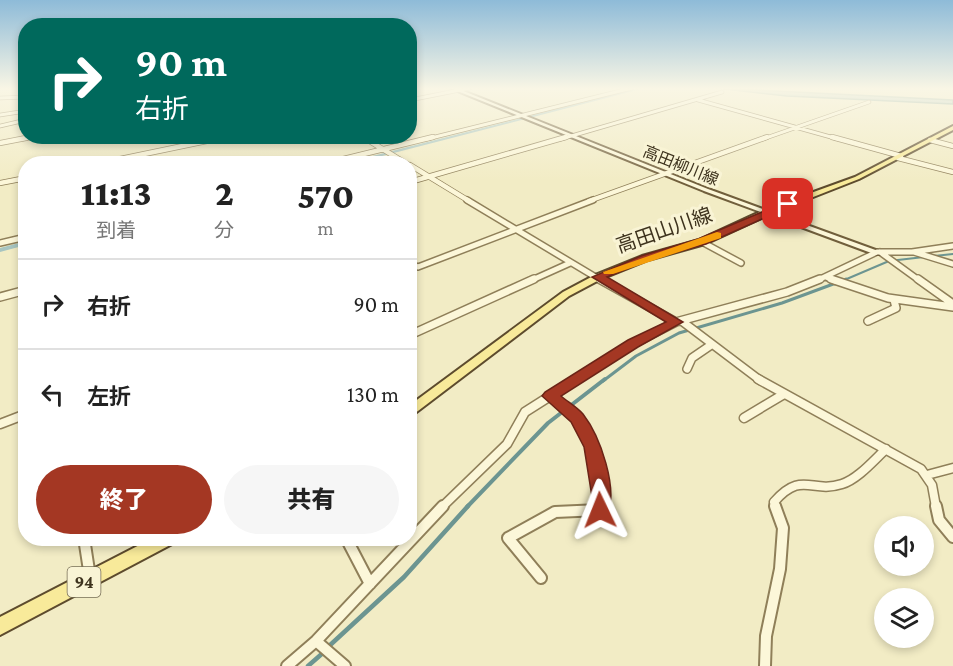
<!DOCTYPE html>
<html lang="ja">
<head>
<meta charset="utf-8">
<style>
	:root { --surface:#fff; --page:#f6f6f6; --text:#222; --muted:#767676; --line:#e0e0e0; --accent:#a43723 }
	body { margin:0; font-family:"Crimson Pro","Noto Sans JP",serif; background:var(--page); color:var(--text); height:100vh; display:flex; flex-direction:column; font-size:22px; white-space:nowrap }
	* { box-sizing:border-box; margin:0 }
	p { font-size:20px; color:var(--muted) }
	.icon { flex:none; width:33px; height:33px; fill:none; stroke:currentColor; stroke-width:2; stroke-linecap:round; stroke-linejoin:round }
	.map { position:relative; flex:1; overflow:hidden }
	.panel { position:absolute; left:18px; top:156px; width:399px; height:390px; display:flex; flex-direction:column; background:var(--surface); border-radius:24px; box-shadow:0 3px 9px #0003 }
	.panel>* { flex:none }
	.banner { position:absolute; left:18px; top:18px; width:399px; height:126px; border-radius:24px; box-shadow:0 3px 9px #0003; background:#00695c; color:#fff; overflow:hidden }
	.controls { position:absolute; left:874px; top:516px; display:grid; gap:12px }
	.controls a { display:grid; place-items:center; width:60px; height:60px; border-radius:50%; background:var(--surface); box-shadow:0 3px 9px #0003; font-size:30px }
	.pin { position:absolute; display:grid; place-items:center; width:51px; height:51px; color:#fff; margin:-26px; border-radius:12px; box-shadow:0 3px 9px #0006 }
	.me { position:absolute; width:66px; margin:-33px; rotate:358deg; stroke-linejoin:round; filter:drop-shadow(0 0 4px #0008) }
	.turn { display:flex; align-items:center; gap:21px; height:126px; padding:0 18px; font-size:27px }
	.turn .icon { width:78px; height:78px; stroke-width:2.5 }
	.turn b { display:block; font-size:42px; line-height:51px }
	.eta { display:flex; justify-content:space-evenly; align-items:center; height:102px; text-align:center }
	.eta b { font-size:36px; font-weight:800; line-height:42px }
	.action { display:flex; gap:12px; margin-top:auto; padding:12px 18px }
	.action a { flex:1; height:69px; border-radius:36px; background:var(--accent); color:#fff; font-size:24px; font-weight:800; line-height:69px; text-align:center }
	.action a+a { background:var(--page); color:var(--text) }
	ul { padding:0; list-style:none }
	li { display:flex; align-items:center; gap:18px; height:90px; padding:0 18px; border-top:2px solid var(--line) }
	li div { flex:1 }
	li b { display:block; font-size:22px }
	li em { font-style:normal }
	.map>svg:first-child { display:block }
	.water { fill:#a7c5c1; stroke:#6c9591; stroke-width:1.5 }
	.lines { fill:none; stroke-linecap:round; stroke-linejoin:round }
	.stream-far3 { stroke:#6c9591; stroke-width:2 }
	.stream-far2 { stroke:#6c9591; stroke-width:3 }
	.stream-far1 { stroke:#6c9591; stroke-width:4 }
	.stream { stroke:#6c9591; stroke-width:4.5 }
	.canal { fill:#a7c5c1; fill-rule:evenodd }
	.street-far5-casing { stroke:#8f7f59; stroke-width:4.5 }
	.street-far4-casing { stroke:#8f7f59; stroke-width:6 }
	.street-far3-casing { stroke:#8f7f59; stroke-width:8 }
	.street-far2-casing { stroke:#8f7f59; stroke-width:10 }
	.street-far1-casing { stroke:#8f7f59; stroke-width:11 }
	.street-casing { stroke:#8f7f59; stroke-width:14 }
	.secondary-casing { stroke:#715f3c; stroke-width:4 }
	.primary-casing { stroke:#5d4b2d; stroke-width:4 }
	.street-far5 { stroke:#fcf7d9; stroke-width:3 }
	.street-far4 { stroke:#fcf7d9; stroke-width:4.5 }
	.street-far3 { stroke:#fcf7d9; stroke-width:5 }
	.street-far2 { stroke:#fcf7d9; stroke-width:7 }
	.street-far1 { stroke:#fcf7d9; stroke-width:8 }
	.street { stroke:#fcf7d9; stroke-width:10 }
	.secondary { fill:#fcf7d9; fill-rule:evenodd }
	.primary { fill:#f8ea9a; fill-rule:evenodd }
	.route { fill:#a43723; stroke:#6b2417; stroke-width:1.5 }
	.slow { fill:#f59e0b }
	.labels { text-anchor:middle; stroke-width:6; stroke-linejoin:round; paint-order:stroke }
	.far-street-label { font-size:16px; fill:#3e331e; stroke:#f9f4d5 }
	.shield { fill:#f9f4d5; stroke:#766d55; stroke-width:1.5 }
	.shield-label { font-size:18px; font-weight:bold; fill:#3e331e }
	.street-label { font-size:20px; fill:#3e331e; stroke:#f9f4d5 }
</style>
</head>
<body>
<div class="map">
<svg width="953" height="666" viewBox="0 0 953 666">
	<rect width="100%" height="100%" fill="#f2ecc5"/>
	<path class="water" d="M 716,88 L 953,100 L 953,104 L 787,96 Z"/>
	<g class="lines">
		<path class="stream-far3" d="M 934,256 L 953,254
			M 842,281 L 889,261 L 924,257"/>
		<path class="stream-far2" d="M 842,281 L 846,279
			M 603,381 L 636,356 L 679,333 L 782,303 L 836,283"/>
		<path class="stream-far1" d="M 467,507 L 548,423 L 605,379"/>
		<path class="stream" d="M 328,647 L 404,577 L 468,506
			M 308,666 L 324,652"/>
		<path class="canal" d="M 639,88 L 645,88 L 351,164 L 341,164 Z
			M 26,241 L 26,245 L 0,252 L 0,248 Z"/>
		<g class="street-far5-casing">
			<path id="street-far5" d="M 0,98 L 26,97
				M 410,100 L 470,88
				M 698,100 L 838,139
				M 0,115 L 26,111
				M 0,126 L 26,120
				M 361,136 L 365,139
				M 23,139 L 36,136
				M 219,139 L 231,136
				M 427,139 L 632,88
				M 561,139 L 722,92
				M 763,139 L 869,102"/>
		</g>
		<g class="street-far4-casing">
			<path id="street-far4" d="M 363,137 L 407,164
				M 832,137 L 901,156
				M 930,140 L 953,146
				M 0,143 L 31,137
				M 898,158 L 953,172
				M 96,164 L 226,137
				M 323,164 L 433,137
				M 410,165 L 469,201
				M 410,182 L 566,137
				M 0,183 L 26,178
				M 589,201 L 767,137"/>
		</g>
		<g class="street-far3-casing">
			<path id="street-far3" d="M 467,200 L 602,281
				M 702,242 L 741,263
				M 0,243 L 26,237
				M 880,252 L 920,281
				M 914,252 L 953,264
				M 410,264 L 418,267 L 593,200
				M 826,277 L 835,281
				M 530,281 L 570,263
				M 816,281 L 877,252 L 912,252 L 953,246"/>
		</g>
		<g class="street-far2-casing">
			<path id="street-far2" d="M 599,279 L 676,322
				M 831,279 L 888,298 L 953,307
				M 918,279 L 953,304
				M 0,297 L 26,290
				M 868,321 L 896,308 L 894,300
				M 683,322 L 761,381
				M 410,335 L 534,279
				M 687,369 L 692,358 L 711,345
				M 574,381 L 633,344 L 676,322 L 787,292 L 820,279"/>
		</g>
		<g class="street-far1-casing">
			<path id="street-far1" d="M 758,379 L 921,469 L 932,485 L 936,507
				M 550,396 C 559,403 569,409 576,417 C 597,441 603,477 600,507
				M 744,418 L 784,394
				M 0,424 L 26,414
				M 927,475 L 953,468
				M 442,507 L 507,444 L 525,412 L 577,379
				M 776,507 L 774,502 C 802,470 811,494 842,484 C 858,479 874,460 886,449"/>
		</g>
		<g class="street-casing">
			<path id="street" d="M 936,506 L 939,520 L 953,537
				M 84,538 L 90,577
				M 346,538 L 370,584
				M 541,578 L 508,538 L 555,512 L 600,510 L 600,506
				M 316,641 L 345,666
				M 287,666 L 316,641 L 443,506
				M 765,666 L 766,636 L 780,569 L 783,528 L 775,506"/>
		</g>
		<g class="secondary-casing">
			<path id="secondary" d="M 450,88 L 456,88 L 708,189 L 881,252 L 880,254 L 874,254 L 704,191 Z"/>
		</g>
		<g class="primary-casing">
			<path id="primary" d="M 953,126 L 953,130 L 859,179 L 770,214 L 705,244 L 648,260 L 601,279 L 569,296 L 414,414 L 410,415 L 410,405 L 563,292 L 595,275 L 642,256 L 699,240 L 764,210 L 855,177 Z
				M 153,538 L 176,538 L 174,543 L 0,635 L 0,617 Z"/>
		</g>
		<use href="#street-far5" class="street-far5"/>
		<use href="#street-far4" class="street-far4"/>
		<use href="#street-far3" class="street-far3"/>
		<use href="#street-far2" class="street-far2"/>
		<use href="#street-far1" class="street-far1"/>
		<use href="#street" class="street"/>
		<use href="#secondary" class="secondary"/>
		<use href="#primary" class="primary"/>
	</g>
	<linearGradient id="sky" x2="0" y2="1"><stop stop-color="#8ebbd8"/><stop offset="0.49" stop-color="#f9f6e5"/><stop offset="1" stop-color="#f9f6e5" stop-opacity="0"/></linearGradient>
	<rect width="953" height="181" fill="url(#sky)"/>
	<path class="route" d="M 788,201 L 791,202 L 791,206 L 706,244 L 649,260 L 607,277 L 683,322 L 638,347 L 561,396 C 568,402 577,407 583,414 C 600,436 619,489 607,516 L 600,518 L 593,516 L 590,510 L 592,497 L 584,447 L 571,422 L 542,396 L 545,392 L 628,340 L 666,322 L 592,277 L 641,256 L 698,239 Z"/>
	<path class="slow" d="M 717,232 L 721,233 L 721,238 L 613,274 L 604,274 L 603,272 Z"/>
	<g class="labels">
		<g class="far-street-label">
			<text transform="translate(681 165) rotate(22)" y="6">高田柳川線</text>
		</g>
		<rect class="shield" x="67.5" y="567" width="33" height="30" rx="4.5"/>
		<g class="shield-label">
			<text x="84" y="588">94</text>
		</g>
		<g class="street-label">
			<text transform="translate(664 230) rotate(-19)" y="7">高田山川線</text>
		</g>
	</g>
</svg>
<div class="controls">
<a><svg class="icon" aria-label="sound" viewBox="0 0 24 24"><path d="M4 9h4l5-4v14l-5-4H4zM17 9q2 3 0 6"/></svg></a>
<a><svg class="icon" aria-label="layers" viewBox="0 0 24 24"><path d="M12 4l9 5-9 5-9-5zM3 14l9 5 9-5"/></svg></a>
</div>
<div class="pin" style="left:788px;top:204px;background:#d93025"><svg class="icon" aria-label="arrive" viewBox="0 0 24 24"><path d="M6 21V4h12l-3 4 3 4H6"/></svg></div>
<svg class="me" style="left:600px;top:510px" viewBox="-20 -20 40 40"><path d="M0-17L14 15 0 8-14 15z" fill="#a43723" stroke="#fff" stroke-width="4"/></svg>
<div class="banner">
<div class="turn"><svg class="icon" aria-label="right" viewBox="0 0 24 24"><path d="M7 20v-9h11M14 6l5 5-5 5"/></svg><div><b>90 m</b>右折</div></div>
</div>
<section class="panel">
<div class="eta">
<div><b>11:13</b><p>到着</p></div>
<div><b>2</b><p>分</p></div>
<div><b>570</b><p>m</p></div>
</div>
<ul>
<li><svg class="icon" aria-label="right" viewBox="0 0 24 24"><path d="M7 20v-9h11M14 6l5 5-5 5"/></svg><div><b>右折</b></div><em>90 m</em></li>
<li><svg class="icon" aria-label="left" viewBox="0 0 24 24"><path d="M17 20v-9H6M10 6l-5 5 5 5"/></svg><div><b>左折</b></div><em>130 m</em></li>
</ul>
<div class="action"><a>終了</a><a>共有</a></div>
</section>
</div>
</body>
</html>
